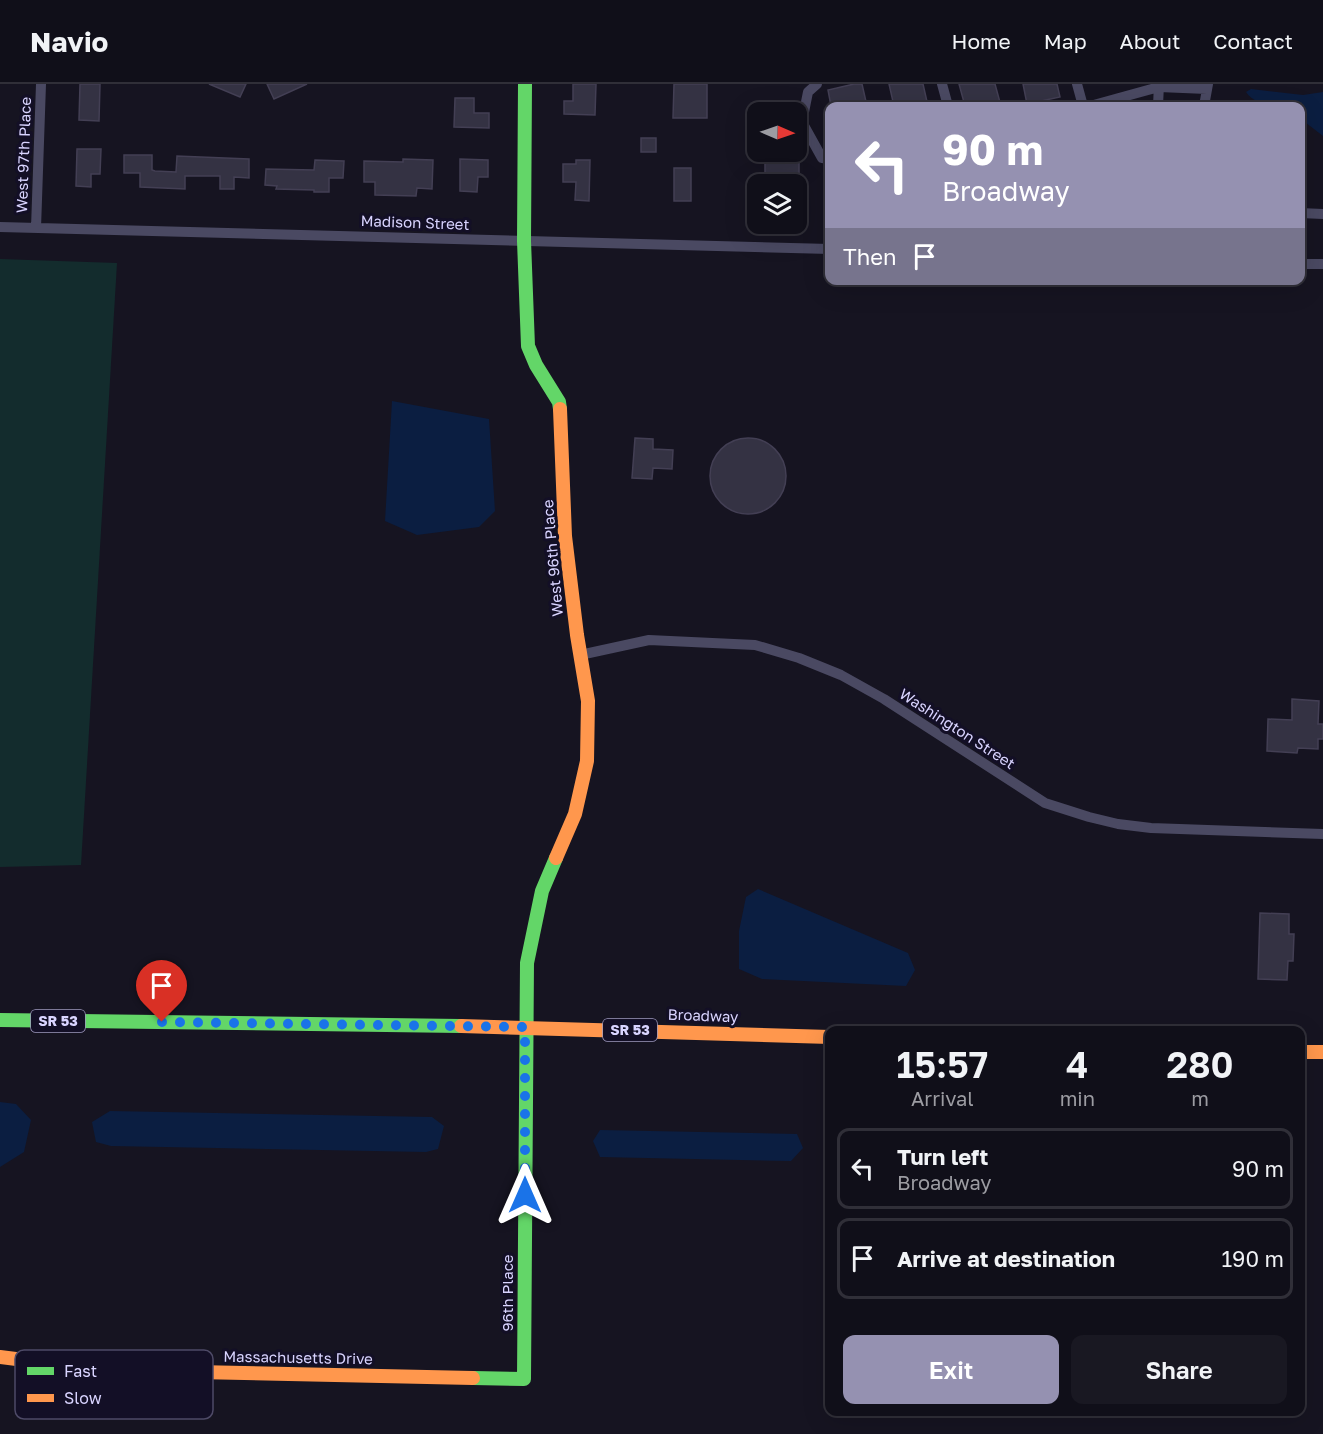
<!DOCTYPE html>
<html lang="en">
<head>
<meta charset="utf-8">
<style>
	:root { --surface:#100f19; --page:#191822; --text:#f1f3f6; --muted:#9c9ca2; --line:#302f38; --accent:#9591b1 }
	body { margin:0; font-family:"Golos Text",sans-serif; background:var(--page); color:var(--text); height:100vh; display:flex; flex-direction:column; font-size:22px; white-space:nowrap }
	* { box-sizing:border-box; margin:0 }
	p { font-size:20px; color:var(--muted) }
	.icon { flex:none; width:33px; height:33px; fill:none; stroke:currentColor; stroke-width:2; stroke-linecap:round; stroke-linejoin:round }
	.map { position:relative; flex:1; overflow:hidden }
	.panel { position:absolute; left:825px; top:942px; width:480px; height:390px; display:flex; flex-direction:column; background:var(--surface); border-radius:12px; box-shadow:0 6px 24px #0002,0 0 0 2px var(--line) }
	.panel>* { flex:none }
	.hud { position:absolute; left:825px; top:18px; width:480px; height:183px; border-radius:12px; box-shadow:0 6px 24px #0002,0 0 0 2px var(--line); background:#9591b1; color:#fff; overflow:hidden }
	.needle { width:39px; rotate:92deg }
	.tools { position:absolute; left:747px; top:18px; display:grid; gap:12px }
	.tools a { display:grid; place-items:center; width:60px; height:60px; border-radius:12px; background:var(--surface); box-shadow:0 6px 24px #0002,0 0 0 2px var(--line); font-size:30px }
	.pin { position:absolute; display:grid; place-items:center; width:51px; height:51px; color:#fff; margin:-62px -26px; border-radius:50% 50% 50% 0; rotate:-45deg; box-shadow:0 0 6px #0007 }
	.pin .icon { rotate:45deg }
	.me { position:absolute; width:66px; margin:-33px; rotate:0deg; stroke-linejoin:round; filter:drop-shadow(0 0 4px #0008) }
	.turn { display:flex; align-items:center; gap:21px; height:126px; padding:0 18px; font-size:27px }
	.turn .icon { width:78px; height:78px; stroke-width:2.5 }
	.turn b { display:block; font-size:42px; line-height:51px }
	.then { display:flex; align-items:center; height:57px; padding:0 18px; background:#0003; gap:12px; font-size:22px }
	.eta { display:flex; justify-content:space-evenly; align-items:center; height:102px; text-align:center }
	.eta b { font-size:36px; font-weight:600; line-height:42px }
	.primary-button { display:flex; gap:12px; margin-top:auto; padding:12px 18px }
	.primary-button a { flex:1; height:69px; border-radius:12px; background:var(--accent); color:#fff; font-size:24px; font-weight:600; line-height:69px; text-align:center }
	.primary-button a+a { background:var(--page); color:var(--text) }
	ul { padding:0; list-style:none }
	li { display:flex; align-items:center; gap:18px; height:81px; margin:0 12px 9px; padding:0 6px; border:3px solid var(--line); border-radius:12px }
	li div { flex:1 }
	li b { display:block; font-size:22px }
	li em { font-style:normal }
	header { display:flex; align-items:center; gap:36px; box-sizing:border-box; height:84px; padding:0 30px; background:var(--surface); border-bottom:2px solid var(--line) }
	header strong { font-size:28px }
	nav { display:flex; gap:33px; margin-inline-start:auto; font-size:21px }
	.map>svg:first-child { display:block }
	.green { fill:#132c2d }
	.water { fill:#0b1e41 }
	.building { fill:#343243; stroke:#433f54; stroke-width:1.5 }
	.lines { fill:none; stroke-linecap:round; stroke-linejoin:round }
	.street { stroke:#4a4962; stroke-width:10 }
	.fast { stroke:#63d668; stroke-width:14 }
	.slow { stroke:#ff974d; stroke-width:14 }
	.route { stroke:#1a73e8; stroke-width:10; stroke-dasharray:0 18 }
	.labels { text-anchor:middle; stroke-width:6; stroke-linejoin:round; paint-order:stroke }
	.shield { fill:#130f26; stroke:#9e99be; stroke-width:1.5 }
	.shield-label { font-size:14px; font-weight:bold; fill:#d9d4ff }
	.street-label { font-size:15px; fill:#d9d4ff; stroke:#130f26 }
	.key { fill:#130f26; stroke:#4e4a67; stroke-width:1.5 }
	.key-label { font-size:16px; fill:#d9d4ff }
</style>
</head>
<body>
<header>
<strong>Navio</strong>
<nav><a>Home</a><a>Map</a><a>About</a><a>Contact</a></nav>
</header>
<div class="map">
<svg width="1323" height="1350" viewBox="0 0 1323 1350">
	<rect width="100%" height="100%" fill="#161421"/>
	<path class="green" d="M 0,175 L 117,179 L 81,781 L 0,783 Z"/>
	<path class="water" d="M 1251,5 L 1303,11 L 1323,8 L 1323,52 L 1301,35 L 1300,22 C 1283,22 1257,24 1246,8 Z
		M 392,317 L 489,335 L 495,427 L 479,443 L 417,451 L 385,437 Z
		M 758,805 L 908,869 L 915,886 L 906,902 L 762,895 L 739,885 L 739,847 L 746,813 Z
		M 0,1018 L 16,1020 L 31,1036 L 24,1068 L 0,1083 Z
		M 110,1027 L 432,1033 L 444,1042 L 438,1065 L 426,1068 L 111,1062 L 96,1058 L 92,1038 Z
		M 600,1046 L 797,1050 L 803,1064 L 791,1077 L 600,1073 L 593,1057 Z"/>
	<path class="building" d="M 80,0 L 100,0 L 99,37 L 79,36 Z
		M 209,0 L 246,0 L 240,13 Z
		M 267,0 L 307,0 L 274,15 Z
		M 573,0 L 596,0 L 595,31 L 564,30 L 564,17 L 573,17 Z
		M 674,0 L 707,0 L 707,34 L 673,34 Z
		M 854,0 L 862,0 L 867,22 L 831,22 L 828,6 Z
		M 889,0 L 923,0 L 928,22 L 894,22 Z
		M 959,0 L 995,0 L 1001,22 L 965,22 Z
		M 1023,0 L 1057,0 L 1060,13 L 1027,20 Z
		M 455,14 L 474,14 L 474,29 L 489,29 L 489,44 L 454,43 Z
		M 641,54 L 656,54 L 656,68 L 641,68 Z
		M 77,65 L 101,65 L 100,90 L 91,90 L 91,103 L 76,102 Z
		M 765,68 L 799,68 L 799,100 L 765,100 Z
		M 124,71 L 152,71 L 152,86 L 155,87 L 176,88 L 177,72 L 249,75 L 249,94 L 234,93 L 234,105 L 220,105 L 220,92 L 185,92 L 185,105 L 140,103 L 140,89 L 124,89 Z
		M 403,75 L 433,76 L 432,105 L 417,104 L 416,112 L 375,111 L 375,98 L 364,98 L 364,77 L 403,78 Z
		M 460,75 L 488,76 L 488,93 L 478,93 L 477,108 L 460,107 Z
		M 315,76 L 344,77 L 343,94 L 329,94 L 329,108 L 314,108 L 314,106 L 276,105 L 277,102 L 265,101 L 266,85 L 314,86 Z
		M 576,76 L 590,76 L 589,117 L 575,116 L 576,98 L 563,98 L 563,80 L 576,80 Z
		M 674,84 L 691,84 L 691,117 L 674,117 Z
		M710 392a38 38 0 1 1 76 0a38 38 0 1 1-76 0Z
		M 635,354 L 653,355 L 653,365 L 673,366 L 672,385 L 653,384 L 652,395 L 632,394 Z
		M 1292,615 L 1319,617 L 1318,640 L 1323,640 L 1323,655 L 1318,655 L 1318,665 L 1298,664 L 1297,669 L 1267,667 L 1268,635 L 1292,636 Z
		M 1260,829 L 1289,830 L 1289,850 L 1294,850 L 1293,877 L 1288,877 L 1287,896 L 1258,895 Z"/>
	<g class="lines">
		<path class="street" d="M 817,0 L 808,8 L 802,38 L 822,74 L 830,75
			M 942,0 L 948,22
			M 1077,0 L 1083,22
			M 1090,22 L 1159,3 L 1207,5
			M 1158,22 L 1159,0
			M 1204,22 L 1208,0
			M 1300,129 L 1323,130
			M 0,143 L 830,165
			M 36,144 L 41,0
			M 1300,180 L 1323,180
			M 580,571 L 649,556 L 755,561 L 799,574 L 841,591 L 884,615 L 1045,719 L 1089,733 L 1118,740 L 1151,744 L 1323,750"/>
		<path class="fast" d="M 525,0 L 524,157 L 528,262 L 536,281 L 559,318 L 560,325
			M 0,936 L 461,942
			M 473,1294 L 524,1295 L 527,879 L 542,807 L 556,774"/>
		<path class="slow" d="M 556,774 L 575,730 L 587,677 L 588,617 L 577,551 L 565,452 L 560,325
			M 461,942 L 830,953
			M 1300,968 L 1323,968
			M 0,1273 L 102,1286 L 473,1294"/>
	</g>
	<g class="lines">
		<path class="route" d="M 162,938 L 525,943 L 525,1111"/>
	</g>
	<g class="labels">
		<g class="shield">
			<rect x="31" y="926" width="54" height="22" rx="4.5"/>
			<rect x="603" y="935" width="54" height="22" rx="4.5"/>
		</g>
		<g class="shield-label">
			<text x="58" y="942">SR 53</text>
			<text x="630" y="951">SR 53</text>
		</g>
		<g class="street-label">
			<text transform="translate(24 71) rotate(-88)" y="5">West 97th Place</text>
			<text transform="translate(415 139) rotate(2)" y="5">Madison Street</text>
			<text transform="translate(553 474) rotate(-95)" y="5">West 96th Place</text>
			<text transform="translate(957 645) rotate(33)" y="5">Washington Street</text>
			<text transform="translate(703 932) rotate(2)" y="5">Broadway</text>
			<text transform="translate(508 1209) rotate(-90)" y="5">96th Place</text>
			<text transform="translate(298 1274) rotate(1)" y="5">Massachusetts Drive</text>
		</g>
	</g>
	<rect x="15" y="1266" width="198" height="69" rx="9" class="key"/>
	<rect x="27" y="1283" width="27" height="8" fill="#63d668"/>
	<rect x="27" y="1310" width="27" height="8" fill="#ff974d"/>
	<g class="key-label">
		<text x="64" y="1293">Fast</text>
		<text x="64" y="1320">Slow</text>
	</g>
</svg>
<div class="tools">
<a><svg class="needle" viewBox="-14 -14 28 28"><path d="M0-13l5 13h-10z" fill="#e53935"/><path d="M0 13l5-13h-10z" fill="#9c9ca2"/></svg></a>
<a><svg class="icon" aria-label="layers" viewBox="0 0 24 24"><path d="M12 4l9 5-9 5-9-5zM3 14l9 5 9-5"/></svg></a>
</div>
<div class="pin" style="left:162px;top:938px;background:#d93025"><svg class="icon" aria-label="arrive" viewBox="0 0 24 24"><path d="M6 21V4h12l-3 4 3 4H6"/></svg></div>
<svg class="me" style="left:525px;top:1111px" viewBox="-20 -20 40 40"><path d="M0-17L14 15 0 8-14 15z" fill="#1a73e8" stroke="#fff" stroke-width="4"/></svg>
<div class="hud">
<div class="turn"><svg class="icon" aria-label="left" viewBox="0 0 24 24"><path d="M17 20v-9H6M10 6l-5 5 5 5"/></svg><div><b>90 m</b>Broadway</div></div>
<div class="then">Then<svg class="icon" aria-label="arrive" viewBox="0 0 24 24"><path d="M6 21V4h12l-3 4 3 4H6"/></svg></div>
</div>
<section class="panel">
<div class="eta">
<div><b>15:57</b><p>Arrival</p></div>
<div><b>4</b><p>min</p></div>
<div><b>280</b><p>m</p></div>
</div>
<ul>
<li><svg class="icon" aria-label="left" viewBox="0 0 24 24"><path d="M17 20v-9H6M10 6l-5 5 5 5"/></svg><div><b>Turn left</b><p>Broadway</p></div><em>90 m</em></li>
<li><svg class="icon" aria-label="arrive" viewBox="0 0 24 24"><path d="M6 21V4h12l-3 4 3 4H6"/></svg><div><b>Arrive at destination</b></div><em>190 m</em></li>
</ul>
<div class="primary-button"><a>Exit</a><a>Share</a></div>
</section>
</div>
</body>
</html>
